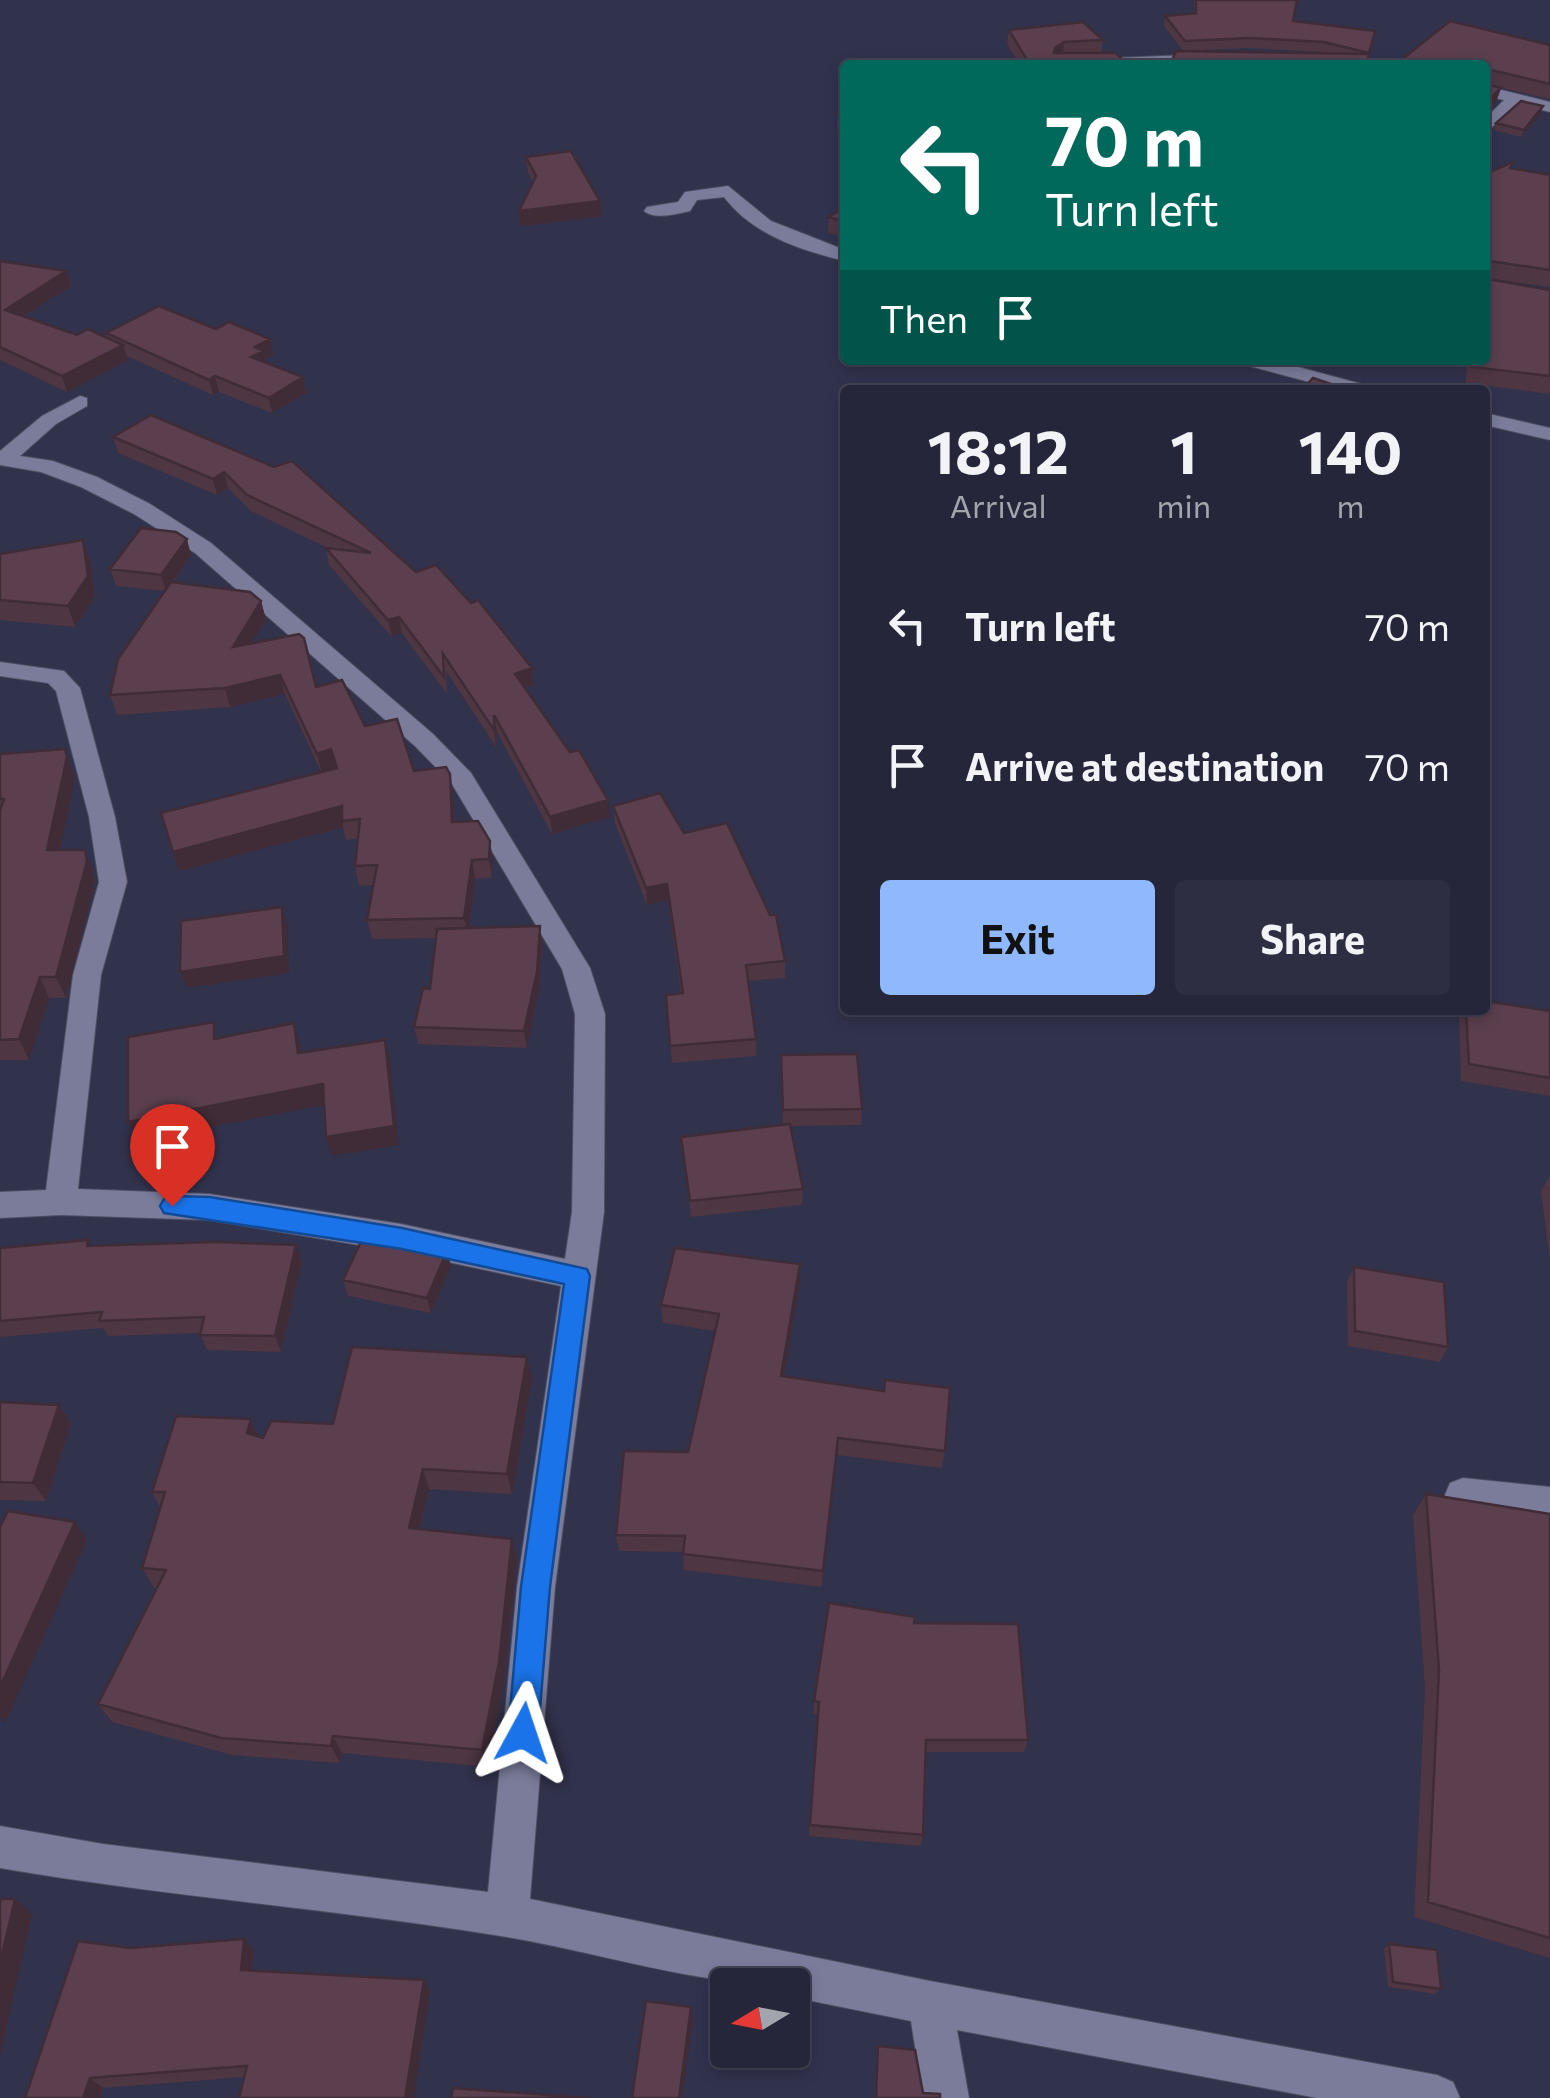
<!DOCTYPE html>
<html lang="en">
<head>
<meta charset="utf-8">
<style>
	:root { --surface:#252639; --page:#2d2e41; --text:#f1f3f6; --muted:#a3a5ae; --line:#424353; --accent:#8fb8fd }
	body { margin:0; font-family:Commissioner,sans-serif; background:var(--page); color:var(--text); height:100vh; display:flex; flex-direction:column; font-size:38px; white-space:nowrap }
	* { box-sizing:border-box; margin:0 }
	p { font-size:32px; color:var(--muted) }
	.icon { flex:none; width:55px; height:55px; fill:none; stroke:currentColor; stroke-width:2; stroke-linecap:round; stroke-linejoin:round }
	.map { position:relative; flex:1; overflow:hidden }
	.panel { position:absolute; left:840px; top:385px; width:650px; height:630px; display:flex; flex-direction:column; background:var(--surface); border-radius:10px; box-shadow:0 5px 15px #0003,0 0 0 2px var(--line) }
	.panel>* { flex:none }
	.top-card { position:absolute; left:840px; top:60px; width:650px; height:305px; border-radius:10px; box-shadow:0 5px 15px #0003,0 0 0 2px var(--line); background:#00695c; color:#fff; overflow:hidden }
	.needle { width:65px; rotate:260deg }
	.buttons { position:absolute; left:710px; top:1968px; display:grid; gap:20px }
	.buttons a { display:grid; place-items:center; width:100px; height:100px; border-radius:10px; background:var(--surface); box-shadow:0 5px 15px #0003,0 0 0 2px var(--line); font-size:50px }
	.pin { position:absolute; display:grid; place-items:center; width:85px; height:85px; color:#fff; margin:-102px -42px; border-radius:50% 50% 50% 0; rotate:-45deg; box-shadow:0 0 10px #0007 }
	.pin .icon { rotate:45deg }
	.me { position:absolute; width:110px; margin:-55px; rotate:5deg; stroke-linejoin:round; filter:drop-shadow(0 0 8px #0008) }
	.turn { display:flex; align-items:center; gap:35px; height:210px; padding:0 40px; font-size:45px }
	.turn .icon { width:130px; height:130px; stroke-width:2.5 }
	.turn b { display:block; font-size:70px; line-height:85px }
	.then { display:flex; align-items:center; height:95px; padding:0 40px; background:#0003; gap:20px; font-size:38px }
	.eta { display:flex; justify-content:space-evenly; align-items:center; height:170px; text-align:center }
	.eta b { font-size:60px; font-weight:700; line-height:70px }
	.primary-button { display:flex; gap:20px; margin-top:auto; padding:20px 40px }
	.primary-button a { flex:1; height:115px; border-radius:10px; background:var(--accent); color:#111; font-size:40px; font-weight:700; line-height:115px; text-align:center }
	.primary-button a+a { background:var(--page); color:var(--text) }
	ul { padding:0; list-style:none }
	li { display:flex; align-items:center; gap:30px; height:140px; padding:0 40px }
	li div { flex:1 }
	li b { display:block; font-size:38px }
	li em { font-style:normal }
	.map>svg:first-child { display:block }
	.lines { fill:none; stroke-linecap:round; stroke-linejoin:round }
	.street-casing { stroke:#4d4e62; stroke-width:2 }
	.street { fill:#7a7c9a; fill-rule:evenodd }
	.wall { fill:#4e3643 }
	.shaded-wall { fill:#402c37 }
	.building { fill:#5b3f4e; stroke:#402c37; stroke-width:2.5 }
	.route { fill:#1a73e8; stroke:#114b97; stroke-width:2.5 }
</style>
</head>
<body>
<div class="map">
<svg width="1550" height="2098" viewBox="0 0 1550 2098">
	<rect width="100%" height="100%" fill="#31324c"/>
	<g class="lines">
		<g class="street-casing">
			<path id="street" d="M 1213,54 L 1221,59 L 1218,62 L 1055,65 L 1063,60 Z
				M 1485,86 L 1550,102 L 1550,112 L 1518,104 L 1485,133 L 1485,119 L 1504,100 L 1485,96 Z
				M 728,186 L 771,221 L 845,250 L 845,261 C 800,250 753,235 724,197 L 697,200 L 690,211 C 677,214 655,220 644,211 L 647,207 L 678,202 L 685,192 Z
				M 1239,360 L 1272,360 L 1369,386 L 1372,390 L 1339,390 L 1242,364 Z
				M 80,396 L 87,398 L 87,406 L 56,424 L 20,456 L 53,461 L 97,477 L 150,504 L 211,543 L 433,734 L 471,773 L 590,968 L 605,1014 L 604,1212 L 555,1587 L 530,1899 L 930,1981 L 1437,2075 L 1453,2082 L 1460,2098 L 1317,2098 L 957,2030 L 969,2098 L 923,2098 L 911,2021 L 792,1997 L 792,1985 C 695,1985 603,1953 507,1937 C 339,1909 168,1897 0,1868 L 0,1826 L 103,1844 L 488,1892 L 517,1587 L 561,1286 L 401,1252 L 209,1220 L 61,1215 L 0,1218 L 0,1192 L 46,1190 L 73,975 L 99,882 L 89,817 L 56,691 L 48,683 L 0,676 L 0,662 L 64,671 L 80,688 L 115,817 L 127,882 L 101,975 L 78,1189 L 209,1194 L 401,1224 L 565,1259 L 572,1212 L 575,1014 L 562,969 L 452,784 L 415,746 L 195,553 L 134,514 L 81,487 L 41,472 L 0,465 L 0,451 L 42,416 Z
				M 1485,413 L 1550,428 L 1550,440 L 1485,425 Z
				M 1463,1478 L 1550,1487 L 1550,1521 L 1463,1512 L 1450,1507 L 1445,1495 L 1450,1483 Z"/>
		</g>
		<use href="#street" class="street"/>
	</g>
	<path class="wall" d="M 1194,0 L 1297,0 L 1293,21 L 1375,31 L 1366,65 L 1322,52 L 1248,48 L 1183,51 L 1164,26 L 1165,16 L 1194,14 Z
		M 1009,30 L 1103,40 L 1101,53 L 1128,65 L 1020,65 L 1007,44 Z
		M 1550,45 L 1550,99 L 1486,84 L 1501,88 L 1496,102 L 1485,114 L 1485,65 Z
		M 845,113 L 845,139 L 837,129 L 838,114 Z
		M 1541,114 L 1521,137 L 1494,130 L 1496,123 Z
		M 526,157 L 600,201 L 602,216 L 521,226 L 519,211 L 533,182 L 528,172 Z
		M 1513,162 L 1511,168 L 1550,175 L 1550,287 L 1487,278 L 1487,279 L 1550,290 L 1550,394 L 1466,383 L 1467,360 L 1485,360 L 1487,173 Z
		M 845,207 L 845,238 L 828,232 L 829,217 Z
		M 0,261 L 66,271 L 71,286 L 24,316 L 77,335 L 107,337 L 106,333 L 216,329 L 270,339 L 273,355 L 265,359 L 266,363 L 303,377 L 306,393 L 272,413 L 219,392 L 213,395 L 127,356 L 128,360 L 67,392 L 0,360 Z
		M 995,360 L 1018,360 L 1009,366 Z
		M 1309,360 L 1332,360 L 1328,365 Z
		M 151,415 L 416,572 L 532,668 L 534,685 L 525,688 L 610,817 L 552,834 L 497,732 L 496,747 L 446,671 L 447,694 L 402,633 L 392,637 L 329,565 L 326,548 L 330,549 L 251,511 L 228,488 L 217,495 L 118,453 L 113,437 Z
		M 0,554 L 90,560 L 95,597 L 75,627 L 0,620 Z
		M 191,555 L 173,583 L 261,601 L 266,620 L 252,643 L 316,687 L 365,726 L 414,771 L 453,793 L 455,822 L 493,860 L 492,878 L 475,879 L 469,928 L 542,943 L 539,988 L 527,1048 L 418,1044 L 414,1027 L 430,989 L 436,938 L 372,939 L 367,920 L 374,885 L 359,886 L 355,866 L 357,839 L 346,840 L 343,827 L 179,871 L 321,772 L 285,694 L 230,707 L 117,715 L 110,695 L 165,591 L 116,586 L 110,569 Z
		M 65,749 L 75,778 L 60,850 L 85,850 L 93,871 L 95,882 L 66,998 L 49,998 L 29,1060 L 0,1060 L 0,754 Z
		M 613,806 L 684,833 L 785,961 L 785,978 L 748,981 L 756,1039 L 756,1056 L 672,1063 L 666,995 L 681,994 L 668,900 L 647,905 L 615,823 Z
		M 1460,1010 L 1550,1011 L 1550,1096 L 1461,1081 L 1459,1014 Z
		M 781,1072 L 862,1109 L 861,1125 L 791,1126 L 803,1189 L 802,1205 L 691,1217 L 681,1137 L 783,1125 Z
		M 1550,1175 L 1550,1260 L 1541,1192 Z
		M 296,1245 L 302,1261 L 281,1352 L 207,1350 L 200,1333 L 108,1336 L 103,1328 L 0,1337 L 0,1248 Z
		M 451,1266 L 431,1313 L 348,1296 L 343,1280 Z
		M 1354,1267 L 1448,1347 L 1440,1362 L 1348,1346 L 1347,1282 Z
		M 800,1282 L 784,1376 L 945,1451 L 942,1468 L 837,1455 L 822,1587 L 684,1570 L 683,1552 L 619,1551 L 616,1535 L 688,1452 L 715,1331 L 663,1323 L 661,1305 Z
		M 527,1357 L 532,1379 L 512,1494 L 429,1489 L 420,1530 L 512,1539 L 517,1559 L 504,1680 L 488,1767 L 342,1753 L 340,1763 L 232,1755 L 112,1722 L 98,1704 L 156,1588 L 154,1588 L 142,1568 L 160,1507 L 152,1492 L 251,1419 L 258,1437 L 263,1438 L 333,1424 Z
		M 0,1402 L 59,1405 L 71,1424 L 46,1501 L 0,1500 Z
		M 1426,1494 L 1550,1514 L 1550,1958 L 1414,1917 L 1425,1689 L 1413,1515 Z
		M 914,1623 L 1028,1740 L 1024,1752 L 926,1752 L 923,1835 L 921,1846 L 809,1836 L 818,1714 L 814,1714 L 814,1701 Z
		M 244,1939 L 254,1951 L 252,1971 L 424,1980 L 430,1991 L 244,2077 L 103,2088 L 100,2098 L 25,2098 L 130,1948 Z
		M 1389,1944 L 1441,1989 L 1435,1994 L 1388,1987 L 1384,1949 Z"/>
	<path class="shaded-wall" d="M 1064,42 L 1063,56 L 1053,62 L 1055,48 Z
		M 1501,88 L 1496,102 L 1485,114 L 1486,102 Z
		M 1543,106 L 1541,114 L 1521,137 L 1524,130 Z
		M 600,201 L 602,216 L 521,226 L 519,211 Z
		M 66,271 L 71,286 L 10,325 L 5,310 Z
		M 270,339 L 273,355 L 265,359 L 266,366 L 251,357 L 255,347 Z
		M 123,345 L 128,360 L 67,392 L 62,376 Z
		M 215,376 L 219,392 L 213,395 L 209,380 Z
		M 303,377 L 306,393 L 272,413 L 269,398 Z
		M 224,472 L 228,488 L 217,495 L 213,479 Z
		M 187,539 L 191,555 L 166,592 L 161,575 Z
		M 83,540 L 90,560 L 95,597 L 75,627 L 68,606 Z
		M 261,601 L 266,620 L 238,666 L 233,647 Z
		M 399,617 L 402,633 L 392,637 L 388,620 Z
		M 532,668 L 534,685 L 517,690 L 515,674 Z
		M 280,675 L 285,694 L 230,707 L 225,688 Z
		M 494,715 L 497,732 L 496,747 L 494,730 Z
		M 65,749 L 75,778 L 56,871 L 47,850 Z
		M 331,749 L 336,768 L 322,773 L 317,754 Z
		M 450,774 L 453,793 L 456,841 L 452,822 Z
		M 608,800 L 610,817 L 552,834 L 550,817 Z
		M 342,806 L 343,827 L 179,871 L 173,852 Z
		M 490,841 L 493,860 L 492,878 L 489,859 Z
		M 85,850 L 93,871 L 95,882 L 66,998 L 56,977 Z
		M 472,860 L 475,879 L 468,937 L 464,918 Z
		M 667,884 L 668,900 L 647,905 L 646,888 Z
		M 282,907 L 287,924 L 289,973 L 187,988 L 180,972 Z
		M 540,926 L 542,943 L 539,988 L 527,1048 L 524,1031 Z
		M 40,977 L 49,998 L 29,1060 L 19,1039 Z
		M 294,1023 L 300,1043 L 304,1073 L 298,1053 Z
		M 385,1040 L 390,1059 L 399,1145 L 332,1156 L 326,1137 Z
		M 323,1084 L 329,1104 L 137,1141 L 128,1122 Z
		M 296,1245 L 302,1261 L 281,1352 L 275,1336 Z
		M 447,1251 L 451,1266 L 431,1313 L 427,1298 Z
		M 800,1264 L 800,1282 L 781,1393 L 781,1376 Z
		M 527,1357 L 532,1379 L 512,1494 L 507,1474 Z
		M 59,1405 L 71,1424 L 46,1501 L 33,1483 Z
		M 251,1419 L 260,1441 L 247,1433 Z
		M 838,1438 L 837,1455 L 822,1587 L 823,1571 Z
		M 423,1469 L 429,1489 L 416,1548 L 409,1528 Z
		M 75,1522 L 87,1540 L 5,1723 L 0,1717 L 0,1687 Z
		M 512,1539 L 517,1559 L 504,1680 L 488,1767 L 482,1750 Z
		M 333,1736 L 342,1753 L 340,1763 L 331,1746 Z
		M 15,1899 L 32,1914 L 0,2056 L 0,1963 Z
		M 244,1939 L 254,1951 L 251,1982 L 241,1970 Z
		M 424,1980 L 430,1991 L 414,2098 L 405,2098 Z
		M 691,2007 L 693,2018 L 682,2098 L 679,2098 Z
		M 90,2078 L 103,2088 L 100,2098 L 83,2098 Z"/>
	<path class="building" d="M 1196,0 L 1297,0 L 1293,21 L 1375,31 L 1369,53 L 1324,42 L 1250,38 L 1185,41 L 1165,16 L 1196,13 Z
		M 1450,21 L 1550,45 L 1550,84 L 1487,69 L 1486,84 L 1501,88 L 1486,102 L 1485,113 L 1485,65 L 1395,65 Z
		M 1083,22 L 1103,40 L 1064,42 L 1055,48 L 1054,53 L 1116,53 L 1128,65 L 1030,65 L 1009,30 Z
		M 1176,51 L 1369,54 L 1366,65 L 1170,65 Z
		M 1521,101 L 1543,106 L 1524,130 L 1496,123 Z
		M 845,113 L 845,124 L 838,114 Z
		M 571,151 L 600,201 L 519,211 L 536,176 L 526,157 Z
		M 1513,162 L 1510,168 L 1550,175 L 1550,270 L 1490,261 L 1486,265 L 1487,279 L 1550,290 L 1550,376 L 1472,367 L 1472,360 L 1485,360 L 1485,174 Z
		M 845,207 L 845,222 L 829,217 Z
		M 0,261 L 66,271 L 5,310 L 77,335 L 88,329 L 123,345 L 62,376 L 0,347 Z
		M 159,306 L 216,329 L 229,322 L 270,339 L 255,347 L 263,351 L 251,357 L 303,377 L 269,398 L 215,376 L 209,380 L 106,333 Z
		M 1313,378 L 1346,389 L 1302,390 Z
		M 151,415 L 274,467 L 292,461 L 416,572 L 436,565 L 471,603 L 478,600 L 532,668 L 515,674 L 570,752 L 579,750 L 608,800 L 550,817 L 494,715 L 494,730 L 443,654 L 444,677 L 399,617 L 388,620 L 326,548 L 371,553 L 247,495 L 224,472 L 213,479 L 113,437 Z
		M 141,528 L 176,532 L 187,539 L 161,575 L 110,569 Z
		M 83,540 L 88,576 L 68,606 L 0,600 L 0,554 Z
		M 171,582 L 250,592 L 261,601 L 233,647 L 299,634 L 304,638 L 316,687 L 342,680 L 365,726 L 397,719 L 414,771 L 446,767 L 450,774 L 452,822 L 478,821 L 490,841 L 489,859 L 472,860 L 464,918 L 367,920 L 377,865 L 355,866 L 360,819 L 342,821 L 342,806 L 173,852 L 161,813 L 337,768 L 331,749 L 317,754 L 280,675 L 225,688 L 110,695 L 118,659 Z
		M 65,749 L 67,757 L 47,850 L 85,850 L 87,861 L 56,977 L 40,977 L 19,1039 L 0,1040 L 0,810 L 4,799 L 0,799 L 0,754 Z
		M 660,793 L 684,833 L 727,823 L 770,915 L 776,915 L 785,961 L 746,965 L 756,1039 L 670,1046 L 666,995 L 683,993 L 667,884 L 646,888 L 613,806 Z
		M 282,907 L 284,956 L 180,972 L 181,921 Z
		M 540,926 L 537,972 L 524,1031 L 414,1027 L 423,988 L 430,989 L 437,929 Z
		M 1485,1001 L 1550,1011 L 1550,1078 L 1469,1064 L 1466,1010 L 1485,1010 Z
		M 214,1022 L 214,1039 L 294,1023 L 298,1053 L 385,1040 L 394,1126 L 326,1137 L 323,1084 L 128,1122 L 128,1037 Z
		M 857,1054 L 862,1109 L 783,1110 L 781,1055 Z
		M 790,1124 L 803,1189 L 690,1201 L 681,1137 Z
		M 364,1235 L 447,1251 L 427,1298 L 343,1280 Z
		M 88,1240 L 87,1246 L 215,1242 L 296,1245 L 275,1336 L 200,1335 L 204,1317 L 99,1321 L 102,1312 L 0,1321 L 0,1248 Z
		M 675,1248 L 800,1264 L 781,1376 L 884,1391 L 885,1380 L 950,1388 L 945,1451 L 838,1438 L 823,1571 L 683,1554 L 685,1536 L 616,1535 L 624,1451 L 688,1452 L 719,1314 L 661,1305 Z
		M 1354,1267 L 1444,1282 L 1448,1347 L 1355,1331 Z
		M 352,1347 L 527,1357 L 507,1474 L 423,1469 L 409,1528 L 512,1539 L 499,1662 L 482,1750 L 333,1736 L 331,1746 L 221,1738 L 98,1704 L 166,1570 L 142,1568 L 165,1492 L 152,1492 L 176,1416 L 251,1419 L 247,1433 L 263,1438 L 271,1421 L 333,1424 Z
		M 0,1402 L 59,1405 L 33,1483 L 0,1482 Z
		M 1426,1494 L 1550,1514 L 1550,1938 L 1428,1902 L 1439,1670 Z
		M 8,1511 L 75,1522 L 0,1687 L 0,1527 Z
		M 829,1603 L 915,1617 L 914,1623 L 1018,1624 L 1028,1740 L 926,1740 L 923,1835 L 810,1825 L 819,1702 L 814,1701 Z
		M 0,1899 L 15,1899 L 0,1963 Z
		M 244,1939 L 241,1970 L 424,1980 L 405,2098 L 239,2098 L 247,2066 L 90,2078 L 83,2098 L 25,2098 L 78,1941 L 130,1948 Z
		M 1389,1944 L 1437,1950 L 1441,1989 L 1393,1982 Z
		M 646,2001 L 691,2007 L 679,2098 L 632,2098 Z
		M 878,2046 L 915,2050 L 923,2093 L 940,2094 L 940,2098 L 876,2098 Z
		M 453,2088 L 588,2098 L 451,2098 Z"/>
	<path class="route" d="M 172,1196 L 210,1197 L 402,1228 L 587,1269 L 590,1276 L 550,1587 L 538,1733 L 534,1744 L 523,1748 L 512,1744 L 508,1733 L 521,1587 L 564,1284 L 402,1249 L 164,1213 L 160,1206 L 164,1199 Z"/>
</svg>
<div class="buttons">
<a><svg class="needle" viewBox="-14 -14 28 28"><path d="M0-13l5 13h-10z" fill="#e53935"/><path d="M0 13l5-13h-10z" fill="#a3a5ae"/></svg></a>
</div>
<div class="pin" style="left:172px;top:1206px;background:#d93025"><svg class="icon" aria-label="arrive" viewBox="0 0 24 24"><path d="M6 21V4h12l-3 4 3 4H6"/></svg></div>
<svg class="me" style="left:523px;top:1733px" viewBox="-20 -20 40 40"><path d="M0-17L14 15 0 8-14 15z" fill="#1a73e8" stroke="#fff" stroke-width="4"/></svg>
<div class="top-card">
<div class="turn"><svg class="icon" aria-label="left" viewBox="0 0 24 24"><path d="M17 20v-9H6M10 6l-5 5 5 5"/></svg><div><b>70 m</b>Turn left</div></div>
<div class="then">Then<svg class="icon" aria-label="arrive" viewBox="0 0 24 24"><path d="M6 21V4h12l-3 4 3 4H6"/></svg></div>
</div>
<section class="panel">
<div class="eta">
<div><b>18:12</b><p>Arrival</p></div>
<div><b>1</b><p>min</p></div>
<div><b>140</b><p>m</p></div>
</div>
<ul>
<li><svg class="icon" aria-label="left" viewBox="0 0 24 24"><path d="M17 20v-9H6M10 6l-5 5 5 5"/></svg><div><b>Turn left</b></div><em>70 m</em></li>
<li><svg class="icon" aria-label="arrive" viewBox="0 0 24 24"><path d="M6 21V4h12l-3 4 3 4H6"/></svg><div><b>Arrive at destination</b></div><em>70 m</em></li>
</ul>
<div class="primary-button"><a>Exit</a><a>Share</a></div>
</section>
</div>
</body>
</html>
